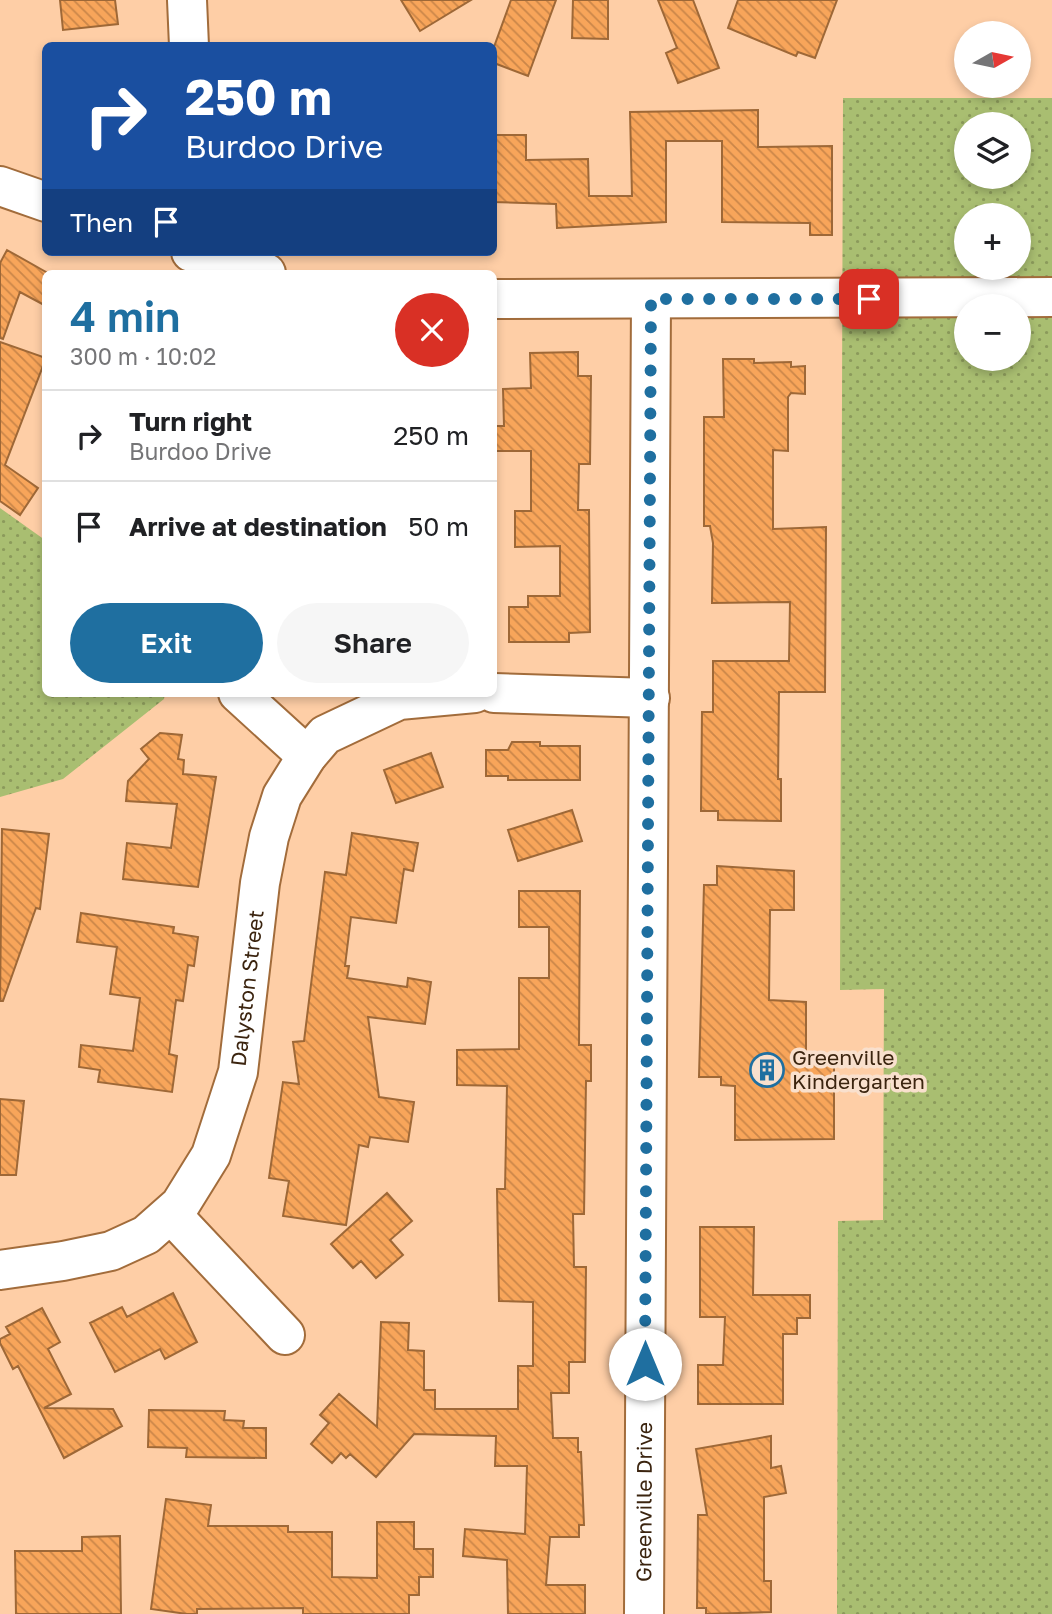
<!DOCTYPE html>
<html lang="en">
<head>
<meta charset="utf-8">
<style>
	:root { --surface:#fff; --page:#f6f6f6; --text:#202124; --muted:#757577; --line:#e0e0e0; --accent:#1f6fa0 }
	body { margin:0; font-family:"Golos Text",sans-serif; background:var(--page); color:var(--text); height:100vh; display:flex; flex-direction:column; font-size:26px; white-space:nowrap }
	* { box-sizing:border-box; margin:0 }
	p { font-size:23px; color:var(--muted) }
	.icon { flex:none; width:38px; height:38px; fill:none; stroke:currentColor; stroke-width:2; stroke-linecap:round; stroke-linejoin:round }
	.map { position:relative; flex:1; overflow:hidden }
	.drawer { position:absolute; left:42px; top:270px; width:455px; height:427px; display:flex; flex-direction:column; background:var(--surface); border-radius:10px; box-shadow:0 4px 10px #0003 }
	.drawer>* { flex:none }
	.guide { position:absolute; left:42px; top:42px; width:455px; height:214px; border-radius:10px; box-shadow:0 4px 10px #0003; background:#1a4fa0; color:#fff; overflow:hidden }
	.needle { width:46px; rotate:81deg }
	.tools { position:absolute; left:954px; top:21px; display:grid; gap:14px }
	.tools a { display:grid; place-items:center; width:77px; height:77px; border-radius:50%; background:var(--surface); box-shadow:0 4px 10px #0003; font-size:35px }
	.pin { position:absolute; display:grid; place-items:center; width:60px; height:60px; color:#fff; margin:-30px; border-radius:14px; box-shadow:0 4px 10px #0006 }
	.me { position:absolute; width:77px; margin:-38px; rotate:0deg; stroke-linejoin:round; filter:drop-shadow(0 0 5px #0008) }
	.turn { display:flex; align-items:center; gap:24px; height:147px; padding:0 28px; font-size:32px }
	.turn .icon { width:91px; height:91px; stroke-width:2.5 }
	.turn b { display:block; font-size:49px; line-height:60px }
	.then { display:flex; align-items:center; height:66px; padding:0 28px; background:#0003; gap:14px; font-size:26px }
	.round { display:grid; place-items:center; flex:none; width:74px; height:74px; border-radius:37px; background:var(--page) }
	.headline { display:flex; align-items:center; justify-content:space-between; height:119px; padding:0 28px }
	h1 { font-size:42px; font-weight:600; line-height:52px; color:var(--accent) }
	.primary-button { display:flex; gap:14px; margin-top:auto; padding:14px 28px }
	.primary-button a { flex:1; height:80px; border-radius:42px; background:var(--accent); color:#fff; font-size:28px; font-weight:600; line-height:80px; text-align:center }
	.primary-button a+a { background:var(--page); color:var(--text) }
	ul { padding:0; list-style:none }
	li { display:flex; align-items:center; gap:21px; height:91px; padding:0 28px; border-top:2px solid var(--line) }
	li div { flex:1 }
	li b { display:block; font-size:26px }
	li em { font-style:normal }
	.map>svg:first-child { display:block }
	.green { fill:url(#green-dots); fill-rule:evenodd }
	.building { fill:url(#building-back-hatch); stroke:#9e6837; stroke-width:2 }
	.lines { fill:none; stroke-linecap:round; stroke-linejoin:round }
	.minor-casing { stroke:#a26c3b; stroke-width:42 }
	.minor { stroke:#fff; stroke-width:38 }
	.route { stroke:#1f6fa0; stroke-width:12; stroke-dasharray:0 21.6 }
	.labels { text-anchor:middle; stroke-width:7; stroke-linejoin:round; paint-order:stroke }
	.street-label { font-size:21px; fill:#3b240f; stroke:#f9e0cd }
	.poi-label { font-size:21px; fill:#3b240f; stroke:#f9e0cd; text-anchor:start }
</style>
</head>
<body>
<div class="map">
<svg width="1052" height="1614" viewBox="0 0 1052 1614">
	<defs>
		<pattern id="green-dots" width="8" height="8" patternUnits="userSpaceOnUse" patternTransform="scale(1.75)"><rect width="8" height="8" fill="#a9be71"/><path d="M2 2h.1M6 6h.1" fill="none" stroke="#8b9a5b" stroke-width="1.8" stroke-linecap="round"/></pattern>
		<pattern id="building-back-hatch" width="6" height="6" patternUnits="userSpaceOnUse" patternTransform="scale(1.75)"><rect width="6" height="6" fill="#f8a55a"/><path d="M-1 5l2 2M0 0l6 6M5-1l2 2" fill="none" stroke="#ca8649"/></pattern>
	</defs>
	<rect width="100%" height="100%" fill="#fecea6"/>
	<path class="green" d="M 843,98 L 1052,98 L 1052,1614 L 837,1614 L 838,1221 L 883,1220 L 884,989 L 840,990 ZM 966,124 L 1018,124 L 1018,177 L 966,177 ZM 966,215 L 1018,215 L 1018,268 L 966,268 ZM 966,306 L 1018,306 L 1018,359 L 966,359 Z
		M 0,508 L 45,540 L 46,693 L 165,693 L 164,699 L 63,779 L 0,797 Z"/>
	<path class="building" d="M 60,0 L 115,0 L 118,24 L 63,30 Z
		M 401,0 L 471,0 L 420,31 Z
		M 511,0 L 556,0 L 528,76 L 494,63 L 494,47 Z
		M 573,0 L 608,0 L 608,39 L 572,38 Z
		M 658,0 L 693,0 L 719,68 L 678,83 L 666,53 L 677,48 Z
		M 738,0 L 837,0 L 815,58 L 798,52 L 796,56 L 728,28 Z
		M 758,110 L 758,147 L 832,146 L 832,235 L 810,235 L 810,223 L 722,222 L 722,141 L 666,141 L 666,222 L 557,228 L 556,204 L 494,202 L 494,135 L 526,135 L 526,160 L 588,159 L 589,196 L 632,196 L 630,112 Z
		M 7,250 L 46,272 L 46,306 L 20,292 L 3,339 L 0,338 L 0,263 Z
		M 0,342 L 46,358 L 5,465 L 38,488 L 20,515 L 0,501 Z
		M 578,352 L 578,376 L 591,376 L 590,464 L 579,464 L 578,510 L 589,510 L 590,632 L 569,633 L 569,642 L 509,642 L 509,607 L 528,607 L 528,596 L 560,596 L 560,546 L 515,547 L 515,511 L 531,511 L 531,451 L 494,451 L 494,426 L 504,426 L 503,389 L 531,388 L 530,353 Z
		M 723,359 L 754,359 L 754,363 L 791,362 L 791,367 L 805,366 L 805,394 L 791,393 L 788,397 L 788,451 L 773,450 L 773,529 L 826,527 L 825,692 L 779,692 L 778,779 L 781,779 L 781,821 L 718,820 L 718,811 L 701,811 L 702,712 L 713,712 L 713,661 L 789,661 L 790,602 L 712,603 L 713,543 L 710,526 L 704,526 L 704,417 L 724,417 Z
		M 160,733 L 182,735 L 178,759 L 184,760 L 183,774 L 216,777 L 198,887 L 123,879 L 127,843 L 171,848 L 177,804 L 126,801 L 128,781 L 149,759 L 141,749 Z
		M 512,742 L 540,742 L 540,746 L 580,746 L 580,780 L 508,780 L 508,776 L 486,776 L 486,750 L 508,750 Z
		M 431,753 L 443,787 L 396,803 L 384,770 Z
		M 572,810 L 582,841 L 518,861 L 508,830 Z
		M 2,829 L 49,834 L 40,909 L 36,908 L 3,1001 L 0,1001 Z
		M 352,833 L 418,843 L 413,871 L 404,869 L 396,923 L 351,917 L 345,966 L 349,966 L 347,978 L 407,987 L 408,978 L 431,982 L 425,1024 L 368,1017 L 379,1097 L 414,1102 L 408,1142 L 370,1137 L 368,1147 L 359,1145 L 346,1225 L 283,1216 L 289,1181 L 269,1178 L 283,1082 L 299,1084 L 293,1042 L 304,1041 L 325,872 L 346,875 Z
		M 717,866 L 794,871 L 794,910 L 770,910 L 769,1000 L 806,1002 L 806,1061 L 834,1063 L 834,1139 L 735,1140 L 735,1086 L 721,1085 L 721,1077 L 699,1077 L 704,885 L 717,885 Z
		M 519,891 L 580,891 L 579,1045 L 591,1045 L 591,1081 L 586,1081 L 584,1214 L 573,1214 L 574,1267 L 586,1267 L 585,1362 L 569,1362 L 569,1393 L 551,1393 L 553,1438 L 578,1438 L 578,1452 L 581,1452 L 584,1525 L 579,1525 L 579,1537 L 550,1537 L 546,1585 L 585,1585 L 585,1614 L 508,1614 L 507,1560 L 463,1556 L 465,1529 L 525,1534 L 527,1466 L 495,1466 L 496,1436 L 414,1434 L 376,1477 L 350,1454 L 346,1458 L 341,1453 L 332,1463 L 311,1444 L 329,1423 L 320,1415 L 339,1394 L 377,1427 L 381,1322 L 409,1323 L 408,1350 L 424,1351 L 424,1390 L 435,1390 L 435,1409 L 518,1409 L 518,1366 L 533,1366 L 533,1302 L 499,1301 L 497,1189 L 505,1189 L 507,1086 L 457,1085 L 457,1050 L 519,1049 L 519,978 L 549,978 L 549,927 L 519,927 Z
		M 81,913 L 174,927 L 173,933 L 198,937 L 194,966 L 188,965 L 183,1001 L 176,1000 L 169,1054 L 177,1056 L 172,1092 L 98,1082 L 100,1070 L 79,1067 L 81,1045 L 133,1051 L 140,998 L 110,994 L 117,947 L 77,942 Z
		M 0,1099 L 24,1101 L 16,1175 L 0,1175 Z
		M 387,1193 L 412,1221 L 390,1240 L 403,1255 L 376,1278 L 361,1261 L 353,1268 L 331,1244 Z
		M 700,1227 L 754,1227 L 753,1295 L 810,1295 L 810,1318 L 797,1318 L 797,1334 L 783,1334 L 783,1404 L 698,1404 L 698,1365 L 723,1365 L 725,1317 L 700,1317 Z
		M 173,1293 L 197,1342 L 165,1359 L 160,1349 L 115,1372 L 90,1323 L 122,1307 L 127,1317 Z
		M 42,1308 L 60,1342 L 48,1349 L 71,1394 L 44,1408 L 113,1409 L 122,1426 L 64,1458 L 18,1366 L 13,1369 L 0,1343 L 0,1339 L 10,1334 L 6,1327 Z
		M 149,1410 L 225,1411 L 224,1420 L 244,1421 L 243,1428 L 266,1428 L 266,1458 L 186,1457 L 187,1448 L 148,1447 Z
		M 771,1436 L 771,1468 L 781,1466 L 786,1493 L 764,1497 L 764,1581 L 771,1581 L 771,1612 L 706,1614 L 706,1608 L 697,1608 L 698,1515 L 707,1515 L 696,1449 Z
		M 166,1499 L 211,1505 L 208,1526 L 288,1526 L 288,1532 L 332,1532 L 332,1577 L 377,1578 L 377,1522 L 414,1522 L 414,1549 L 433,1549 L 433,1577 L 419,1577 L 419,1595 L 409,1595 L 409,1614 L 303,1614 L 303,1608 L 197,1609 L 197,1614 L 187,1614 L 151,1609 Z
		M 120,1536 L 121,1614 L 16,1614 L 15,1551 L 82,1551 L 82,1537 Z"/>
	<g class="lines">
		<g class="minor-casing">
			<g id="minor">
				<path d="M 187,0 L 189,46"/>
				<path d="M 0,186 L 46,202"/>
				<path d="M 191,252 L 266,273"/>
				<path d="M 494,299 L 1052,297"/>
				<path d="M 238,693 L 307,756"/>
				<path d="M 494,693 L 650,698"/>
				<path d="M 171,1214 L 285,1335"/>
				<path id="s1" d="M 0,1270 L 63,1261 L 111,1251 L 146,1235 L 180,1205 L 211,1155 L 238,1072 L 260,883 L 269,837 L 282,796 L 307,756 L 325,735 L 399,700 L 475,693"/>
				<path id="s2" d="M 644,1614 L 651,299"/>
			</g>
		</g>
		<use href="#minor" class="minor"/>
	</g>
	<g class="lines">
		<path class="route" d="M 645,1364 L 651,299 L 869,299"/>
	</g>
	<defs>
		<g id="building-ring" transform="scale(1.75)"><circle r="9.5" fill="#f9e0cd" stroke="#1f6fa0" stroke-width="1.5"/><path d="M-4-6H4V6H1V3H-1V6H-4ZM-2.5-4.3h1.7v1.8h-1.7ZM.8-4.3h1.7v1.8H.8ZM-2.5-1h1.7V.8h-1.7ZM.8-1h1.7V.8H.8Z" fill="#1f6fa0"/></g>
	</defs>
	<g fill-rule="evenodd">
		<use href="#building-ring" x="767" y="1070"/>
	</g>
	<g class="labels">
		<g class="street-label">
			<text dy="7" stroke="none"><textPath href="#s1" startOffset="427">Dalyston Street</textPath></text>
			<text dy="7" stroke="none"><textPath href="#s2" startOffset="112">Greenville Drive</textPath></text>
		</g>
		<g class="poi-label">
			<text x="792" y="1065">Greenville<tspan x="792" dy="24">Kindergarten</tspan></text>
		</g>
	</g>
</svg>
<div class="tools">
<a><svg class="needle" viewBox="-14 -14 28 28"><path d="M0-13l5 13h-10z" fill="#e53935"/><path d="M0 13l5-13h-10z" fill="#757577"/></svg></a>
<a><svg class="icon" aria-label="layers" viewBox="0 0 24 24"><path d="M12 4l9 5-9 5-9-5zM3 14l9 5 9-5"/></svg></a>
<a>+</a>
<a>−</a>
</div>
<div class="pin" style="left:869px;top:299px;background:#d93025"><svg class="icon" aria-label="arrive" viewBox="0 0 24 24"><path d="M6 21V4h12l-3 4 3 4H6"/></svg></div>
<svg class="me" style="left:645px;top:1364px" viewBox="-20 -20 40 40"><circle r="19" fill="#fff"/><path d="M0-13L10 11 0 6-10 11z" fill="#1f6fa0"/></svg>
<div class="guide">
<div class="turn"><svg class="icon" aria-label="right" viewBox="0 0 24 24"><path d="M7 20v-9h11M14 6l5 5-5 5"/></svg><div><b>250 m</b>Burdoo Drive</div></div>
<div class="then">Then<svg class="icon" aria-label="arrive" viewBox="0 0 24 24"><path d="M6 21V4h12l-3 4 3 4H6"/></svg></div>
</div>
<section class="drawer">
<div class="headline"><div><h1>4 min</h1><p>300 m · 10:02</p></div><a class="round" style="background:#d93025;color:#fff"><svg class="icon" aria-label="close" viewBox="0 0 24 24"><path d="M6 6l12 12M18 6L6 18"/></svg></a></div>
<ul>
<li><svg class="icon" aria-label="right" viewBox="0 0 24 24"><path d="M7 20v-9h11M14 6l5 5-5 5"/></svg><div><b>Turn right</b><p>Burdoo Drive</p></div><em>250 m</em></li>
<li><svg class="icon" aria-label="arrive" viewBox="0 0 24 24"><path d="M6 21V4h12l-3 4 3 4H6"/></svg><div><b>Arrive at destination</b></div><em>50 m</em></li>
</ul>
<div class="primary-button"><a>Exit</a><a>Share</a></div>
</section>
</div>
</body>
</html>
